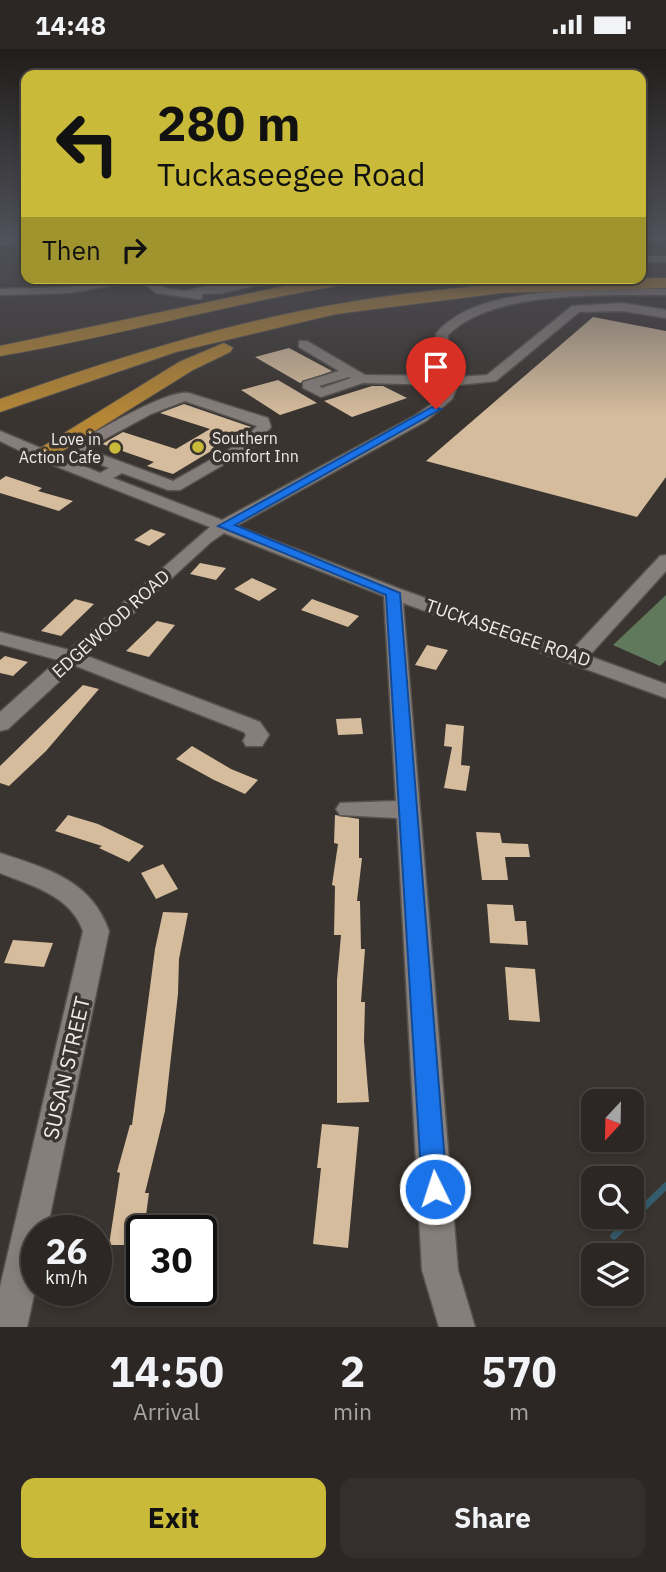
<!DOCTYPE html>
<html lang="en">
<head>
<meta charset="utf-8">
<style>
	:root { --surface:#2c2724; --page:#342f2c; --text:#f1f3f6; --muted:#a6a5a6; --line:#484441; --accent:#c9ba3a }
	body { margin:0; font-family:"IBM Plex Sans",sans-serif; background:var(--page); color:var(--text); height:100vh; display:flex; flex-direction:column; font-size:26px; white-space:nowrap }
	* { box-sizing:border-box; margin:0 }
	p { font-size:23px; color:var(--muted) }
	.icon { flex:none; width:38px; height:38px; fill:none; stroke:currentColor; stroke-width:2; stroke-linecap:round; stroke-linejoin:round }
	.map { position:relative; height:1278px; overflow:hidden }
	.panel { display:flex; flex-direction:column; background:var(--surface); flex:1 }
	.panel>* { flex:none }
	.banner { position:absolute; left:21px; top:21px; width:625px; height:214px; border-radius:14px; box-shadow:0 4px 10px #0003,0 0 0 2px var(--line); background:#c9ba3a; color:#111; overflow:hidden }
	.needle { width:46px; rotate:202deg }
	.controls { position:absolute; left:581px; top:1040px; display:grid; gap:14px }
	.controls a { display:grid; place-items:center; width:63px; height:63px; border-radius:14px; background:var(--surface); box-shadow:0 4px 10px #0003,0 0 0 2px var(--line); font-size:35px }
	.speed { position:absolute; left:21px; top:1166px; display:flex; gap:14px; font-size:35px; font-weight:700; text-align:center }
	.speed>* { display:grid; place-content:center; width:91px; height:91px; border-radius:50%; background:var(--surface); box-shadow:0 4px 10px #0003,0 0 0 2px var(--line); line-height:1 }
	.speed small { font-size:18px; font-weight:400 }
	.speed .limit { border:4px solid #111; border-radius:10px; background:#fff; color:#111 }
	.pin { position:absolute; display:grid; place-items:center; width:60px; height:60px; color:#fff; margin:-72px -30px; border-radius:50% 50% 50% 0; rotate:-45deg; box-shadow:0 0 7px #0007 }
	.pin .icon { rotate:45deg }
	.me { position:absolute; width:77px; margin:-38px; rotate:356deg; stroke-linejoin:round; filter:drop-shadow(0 0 5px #0008) }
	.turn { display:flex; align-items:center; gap:24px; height:147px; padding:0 21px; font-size:32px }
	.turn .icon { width:91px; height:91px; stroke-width:2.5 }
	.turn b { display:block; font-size:49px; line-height:60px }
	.then { display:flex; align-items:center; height:66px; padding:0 21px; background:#0003; gap:14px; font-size:26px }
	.eta { display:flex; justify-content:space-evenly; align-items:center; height:119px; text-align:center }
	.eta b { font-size:42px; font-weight:700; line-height:49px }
	.button { display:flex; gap:14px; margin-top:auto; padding:14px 21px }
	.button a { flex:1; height:80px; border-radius:14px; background:var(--accent); color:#111; font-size:28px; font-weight:700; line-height:80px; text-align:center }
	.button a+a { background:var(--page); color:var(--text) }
	.status { display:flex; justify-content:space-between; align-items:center; height:49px; padding:0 35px; background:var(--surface); direction:ltr }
	.status svg { height:19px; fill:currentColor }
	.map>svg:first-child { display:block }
	.forest { fill:#60785b }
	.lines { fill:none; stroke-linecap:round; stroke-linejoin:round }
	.stream { stroke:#355c6c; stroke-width:7 }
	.building { fill:#d5bc9c }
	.minor-casing { stroke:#56524e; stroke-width:3 }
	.highway-casing { stroke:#56524e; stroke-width:2 }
	.minor { fill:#867e7a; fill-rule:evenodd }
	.highway { fill:#b58635; fill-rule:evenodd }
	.route { fill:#1a73e8; stroke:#114b97; stroke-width:2 }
	.poi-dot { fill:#c9ba3a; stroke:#3a3430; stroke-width:2.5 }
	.labels { text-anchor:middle; stroke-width:7; stroke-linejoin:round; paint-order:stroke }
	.far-poi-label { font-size:16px; fill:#eeeae7; stroke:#3a3430; text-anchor:start }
	.street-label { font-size:18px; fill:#eeeae7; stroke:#3a3430 }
	.near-street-label { font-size:21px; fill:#eeeae7; stroke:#3a3430 }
</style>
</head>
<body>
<div class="status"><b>14:48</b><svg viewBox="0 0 49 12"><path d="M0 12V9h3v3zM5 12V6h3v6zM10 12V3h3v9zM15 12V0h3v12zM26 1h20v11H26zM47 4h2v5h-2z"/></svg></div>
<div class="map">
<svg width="666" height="1278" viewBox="0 0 666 1278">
	<rect width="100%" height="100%" fill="#3a3430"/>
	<path class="forest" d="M 666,546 L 666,611 L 660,617 L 613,596 Z"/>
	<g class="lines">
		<path class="stream" d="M 614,1187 L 666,1137"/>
	</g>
	<path class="building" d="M 593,268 L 666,282 L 666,428 L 637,468 L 426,412 Z
		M 289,299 L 332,322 L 300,334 L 255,308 Z
		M 278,331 L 317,354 L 280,366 L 241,341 Z
		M 383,337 L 407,349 L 352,368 L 324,352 L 372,337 Z
		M 184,355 L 251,378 L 173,425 L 147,417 L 154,413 L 102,395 L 123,383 L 176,400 L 210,380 L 160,364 Z
		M 6,427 L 42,439 L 38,442 L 73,452 L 59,462 L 0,444 L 0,431 Z
		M 151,480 L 166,485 L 149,497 L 134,491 Z
		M 200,514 L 226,519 L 216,531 L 190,525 Z
		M 252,529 L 277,540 L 259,552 L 234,540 Z
		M 75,550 L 94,555 L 61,587 L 41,582 Z
		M 312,550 L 359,567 L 348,578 L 301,561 Z
		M 157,572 L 175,576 L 149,608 L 126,602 Z
		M 427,596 L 448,601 L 436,621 L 415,616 Z
		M 5,607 L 28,613 L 13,627 L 0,624 L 0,611 Z
		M 83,636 L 99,640 L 46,702 L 9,737 L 0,734 L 0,717 Z
		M 361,669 L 363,685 L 338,686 L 336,670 Z
		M 446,675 L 464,677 L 461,716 L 470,717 L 466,742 L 444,739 L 452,698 L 444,697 Z
		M 192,697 L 231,720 L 258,731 L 245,745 L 214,731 L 176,710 Z
		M 68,766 L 98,775 L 144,797 L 129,813 L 99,799 L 102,797 L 55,782 Z
		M 335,766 L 359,770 L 359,809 L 362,809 L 357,852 L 360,852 L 361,900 L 365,900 L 361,953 L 365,953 L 364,992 L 369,1053 L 337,1054 L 337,931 L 341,886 L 334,886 L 335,837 L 332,836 L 338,795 L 334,794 Z
		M 476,783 L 500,784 L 502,794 L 528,795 L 530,808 L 505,808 L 508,831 L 482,831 Z
		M 163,815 L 178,840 L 156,850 L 141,824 Z
		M 487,855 L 513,856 L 515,872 L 526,872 L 528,896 L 490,894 Z
		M 163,863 L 188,864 L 179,910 L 178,945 L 165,1062 L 145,1144 L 149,1144 L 142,1196 L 109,1196 L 120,1124 L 117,1123 L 130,1076 L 132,1076 L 155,900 Z
		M 13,891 L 53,894 L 44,918 L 4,914 Z
		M 505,918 L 535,920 L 540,973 L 509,971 Z
		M 322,1075 L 359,1078 L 348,1199 L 313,1195 L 321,1119 L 317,1119 Z"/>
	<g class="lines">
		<g class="minor-casing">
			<path id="minor" d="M 26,188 L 26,194 L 0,196 L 0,190 Z
				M 640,188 L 666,188 L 666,191 L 640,191 Z
				M 640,207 L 666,207 L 666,213 L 640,213 Z
				M 117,229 L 150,229 L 165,239 L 187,242 C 192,237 274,229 288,229 L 223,244 L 202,245 L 202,249 L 198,250 L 157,244 L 140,232 L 69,244 L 0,246 L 0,240 L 69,238 Z
				M 615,240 L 666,240 L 666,246 C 605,247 493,240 448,286 L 449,300 L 457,328 L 487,326 L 572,257 L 623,254 L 666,261 L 666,269 L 623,262 L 579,263 L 496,332 L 458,336 L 452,350 L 426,372 L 236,477 L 400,540 L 572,601 L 660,507 L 666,506 L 666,522 L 589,607 L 666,635 L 666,649 L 403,554 L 458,1221 L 475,1278 L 439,1278 L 422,1221 L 397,769 L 340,766 L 336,760 L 340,754 L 396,752 L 384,547 L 224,484 L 211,493 L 87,607 L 260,673 L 269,686 L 262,697 L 246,697 L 243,692 L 246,686 L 244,683 L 76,617 L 8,680 L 0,682 L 0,663 L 58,611 L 0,595 L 0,583 L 69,601 L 210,478 L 35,409 L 0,392 L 0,382 L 100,424 L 109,419 L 80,407 L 79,392 C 100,381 168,340 189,344 L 268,369 L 271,378 L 252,399 L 180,441 L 168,441 L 122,424 L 113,429 L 222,471 L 416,366 L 433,354 L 444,338 L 444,336 L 363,334 L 321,348 L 303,339 L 303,333 L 339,322 L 299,298 L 299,292 L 307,292 L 365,326 L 443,327 L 436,300 L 436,285 C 471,241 562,242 615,240 ZM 349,328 L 351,329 L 322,339 L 319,337 ZM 185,352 L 257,377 L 242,393 L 173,432 L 92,402 L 92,397 L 151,365 Z
				M 0,804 C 48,820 91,831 109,882 L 47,1181 L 37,1181 L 37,1232 L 27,1278 L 0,1278 L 0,1238 L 83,882 C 70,846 32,837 0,824 Z"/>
		</g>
		<g class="highway-casing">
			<path id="highway" d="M 323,229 L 364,229 L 356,234 C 236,252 120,287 0,307 L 0,297 Z
				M 666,229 L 666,239 L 501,244 L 336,265 L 176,303 L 0,363 L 0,350 C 110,311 222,275 338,255 C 446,236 556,230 666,229 Z
				M 224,294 L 233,299 L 230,303 L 193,321 L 48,411 L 32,411 L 29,406 L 179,313 Z"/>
		</g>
		<use href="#minor" class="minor"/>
		<use href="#highway" class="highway"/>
	</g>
	<linearGradient id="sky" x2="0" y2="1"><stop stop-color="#201d1a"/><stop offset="0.51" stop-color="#4f5059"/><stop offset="1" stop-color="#4f5059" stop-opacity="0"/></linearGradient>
	<rect width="666" height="367" fill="url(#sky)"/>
	<path class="route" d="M 432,358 L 441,360 L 235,476 L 400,544 L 447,1140 L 444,1149 L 435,1153 L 426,1149 L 422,1140 L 386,546 L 218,477 Z"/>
	<g class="poi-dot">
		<circle cx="198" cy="398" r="7"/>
		<circle cx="115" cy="399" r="7"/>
	</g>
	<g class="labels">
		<g class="far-poi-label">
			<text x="212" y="395">Southern<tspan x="212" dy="18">Comfort Inn</tspan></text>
			<text x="101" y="396" text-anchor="end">Love in<tspan x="101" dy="18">Action Cafe</tspan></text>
		</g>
		<g class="street-label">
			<text transform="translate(111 575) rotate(-42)" y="6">EDGEWOOD ROAD</text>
			<text transform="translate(508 584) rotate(19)" y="6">TUCKASEEGEE ROAD</text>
		</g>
		<g class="near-street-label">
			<text transform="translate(67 1019) rotate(-77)" y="7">SUSAN STREET</text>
		</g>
	</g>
</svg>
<div class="controls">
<a><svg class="needle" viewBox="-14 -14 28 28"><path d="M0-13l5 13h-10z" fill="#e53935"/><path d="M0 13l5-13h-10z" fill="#a6a5a6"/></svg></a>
<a><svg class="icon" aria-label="search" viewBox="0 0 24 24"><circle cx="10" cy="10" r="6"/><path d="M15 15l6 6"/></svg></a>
<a><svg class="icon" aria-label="layers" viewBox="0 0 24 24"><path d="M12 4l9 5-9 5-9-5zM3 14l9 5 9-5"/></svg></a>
</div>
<div class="speed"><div>26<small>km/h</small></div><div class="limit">30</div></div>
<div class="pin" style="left:436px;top:360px;background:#d93025"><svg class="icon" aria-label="arrive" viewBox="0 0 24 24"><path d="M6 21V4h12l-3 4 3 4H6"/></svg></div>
<svg class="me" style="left:435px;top:1140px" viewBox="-20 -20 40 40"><circle r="17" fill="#1a73e8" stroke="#fff" stroke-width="3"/><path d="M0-11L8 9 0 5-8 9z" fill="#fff"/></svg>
<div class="banner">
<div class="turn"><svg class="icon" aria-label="left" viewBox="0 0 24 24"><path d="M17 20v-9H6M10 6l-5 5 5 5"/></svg><div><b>280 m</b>Tuckaseegee Road</div></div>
<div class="then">Then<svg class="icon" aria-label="right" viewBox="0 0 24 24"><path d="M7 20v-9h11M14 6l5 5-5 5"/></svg></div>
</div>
</div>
<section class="panel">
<div class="eta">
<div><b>14:50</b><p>Arrival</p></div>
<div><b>2</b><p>min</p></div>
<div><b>570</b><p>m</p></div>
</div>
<div class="button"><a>Exit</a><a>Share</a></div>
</section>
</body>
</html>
